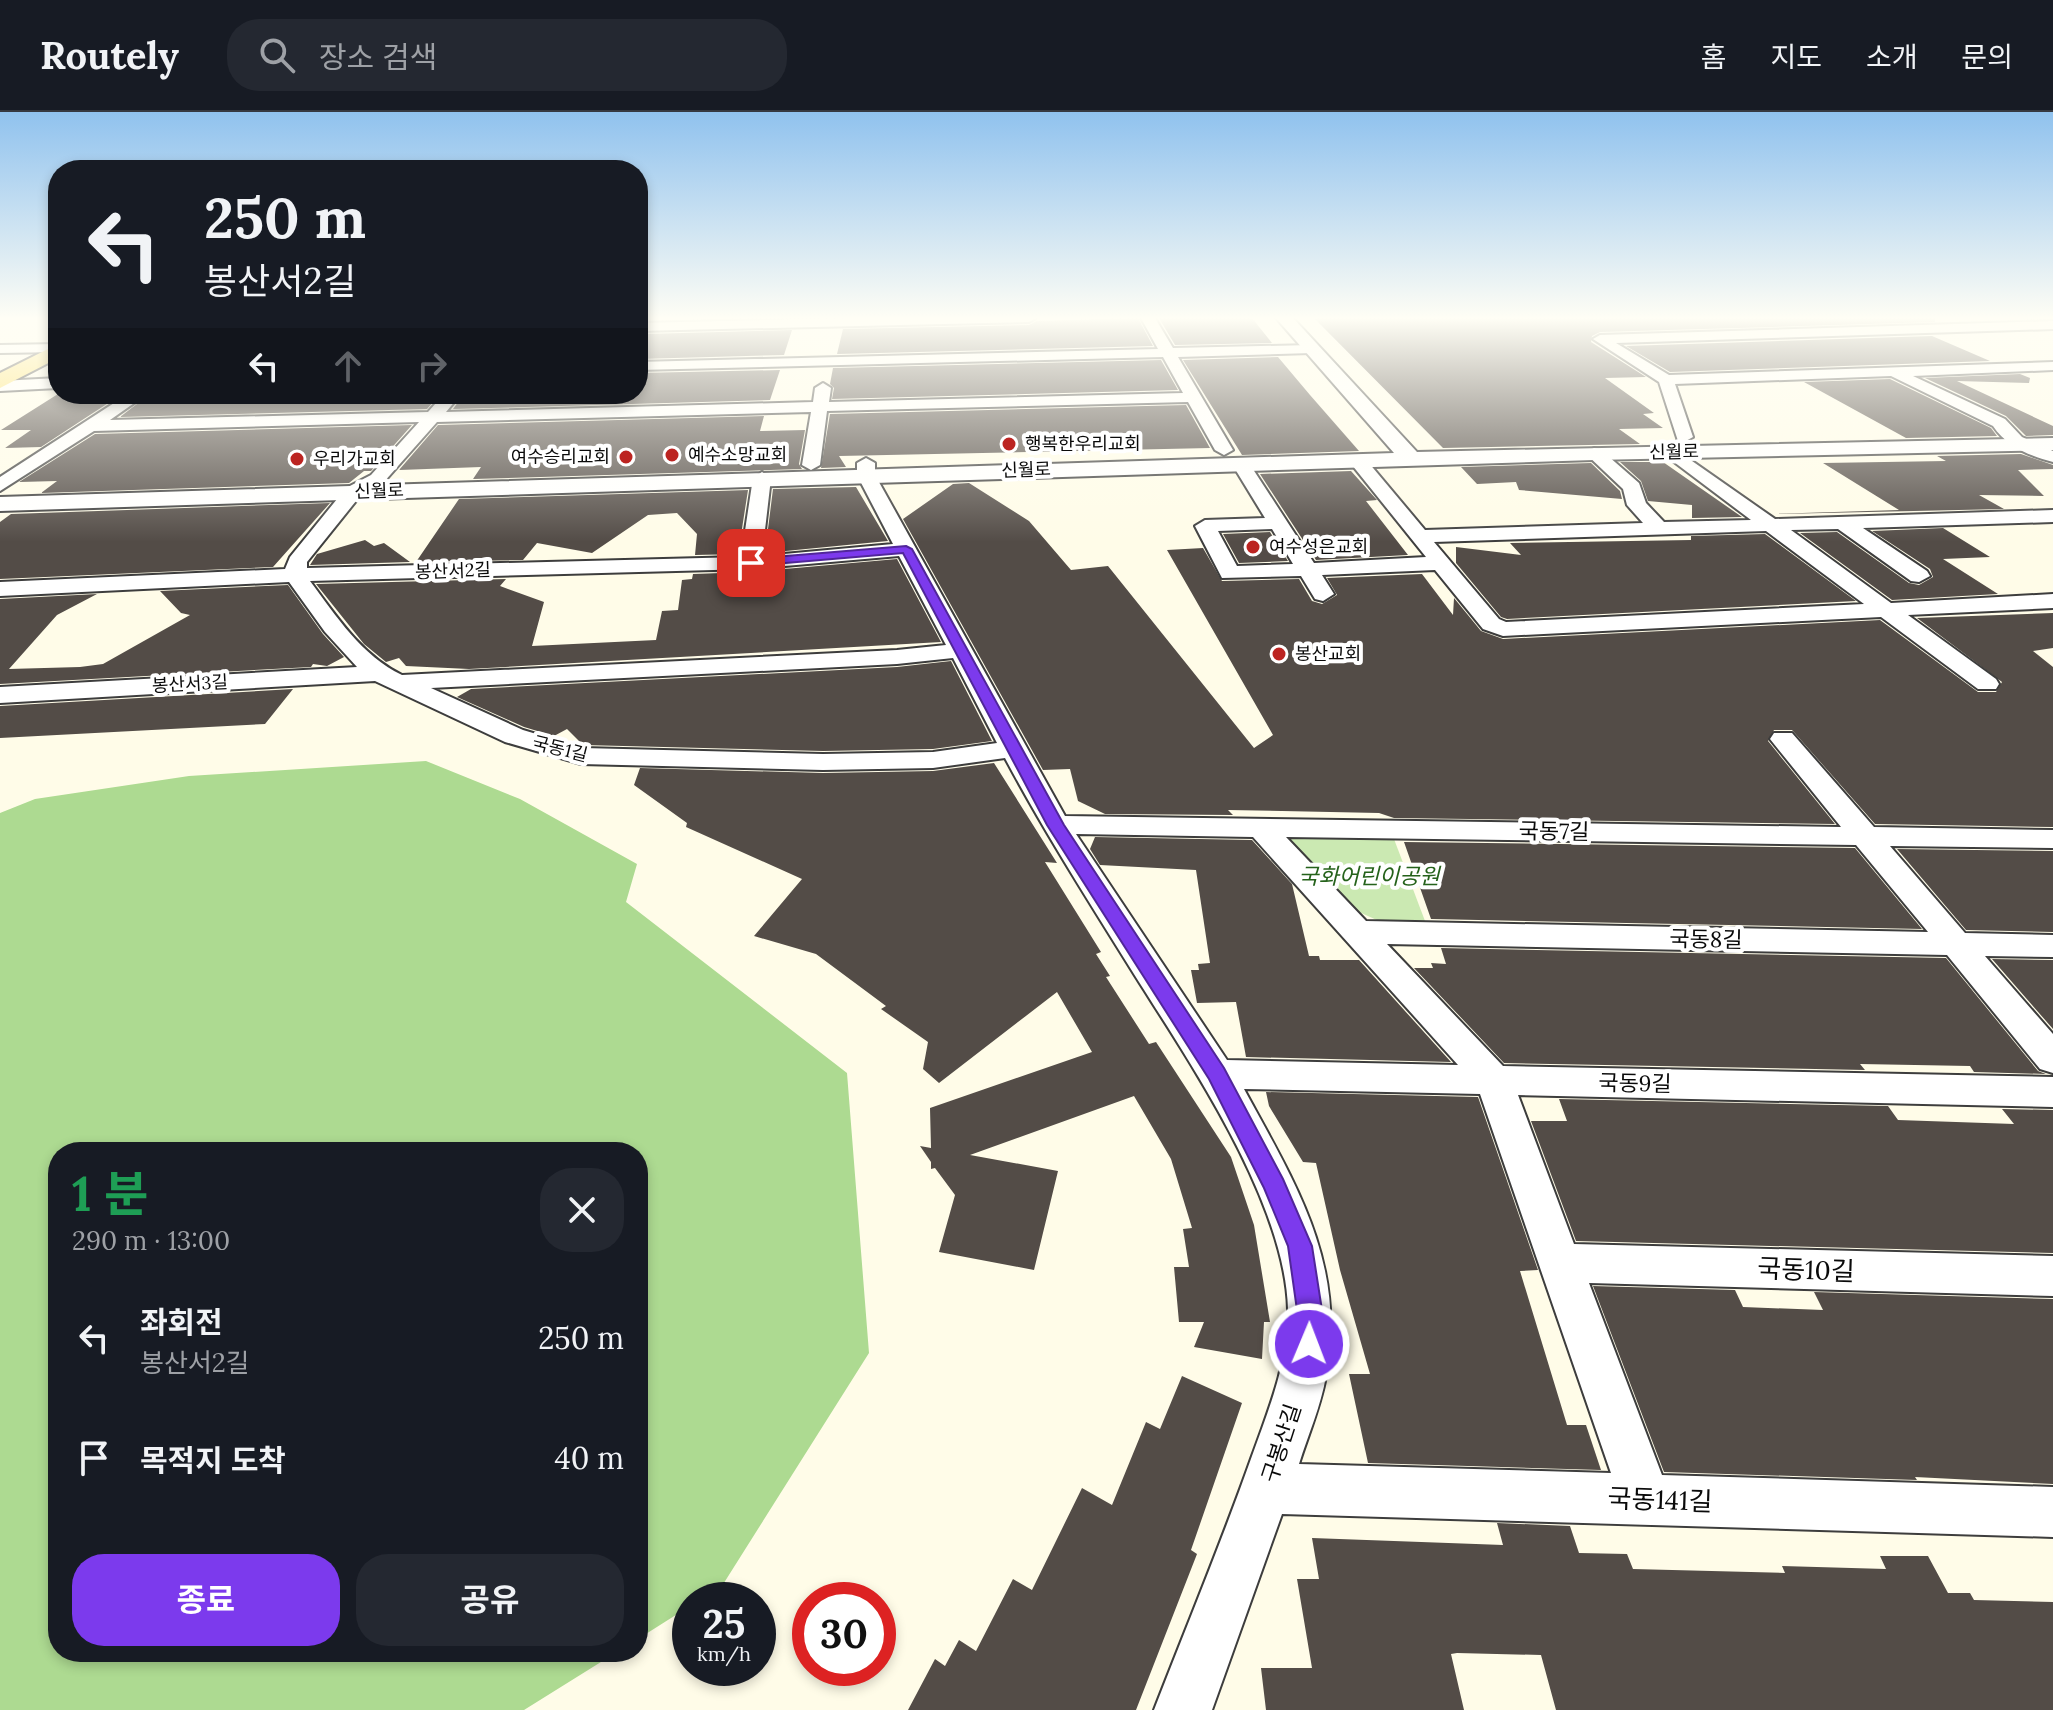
<!DOCTYPE html>
<html lang="ko">
<head>
<meta charset="utf-8">
<style>
	:root { --surface:#171b24; --page:#242831; --text:#f1f3f6; --muted:#9ea1a6; --line:#363941; --accent:#7c3aed }
	body { margin:0; font-family:Lora,"Noto Sans KR",serif; background:var(--page); color:var(--text); height:100vh; display:flex; flex-direction:column; font-size:30px; white-space:nowrap }
	* { box-sizing:border-box; margin:0 }
	p { font-size:26px; color:var(--muted) }
	.icon { flex:none; width:44px; height:44px; fill:none; stroke:currentColor; stroke-width:2; stroke-linecap:round; stroke-linejoin:round }
	.map { position:relative; flex:1; overflow:hidden }
	.side { position:absolute; left:48px; top:1030px; width:600px; height:520px; display:flex; flex-direction:column; background:var(--surface); border-radius:32px; box-shadow:0 4px 12px #0003 }
	.side>* { flex:none }
	.top-card { position:absolute; left:48px; top:48px; width:600px; height:244px; border-radius:32px; box-shadow:0 4px 12px #0003; background:#171b24; color:var(--text); overflow:hidden }
	.speed { position:absolute; left:672px; top:1470px; display:flex; gap:16px; font-size:40px; font-weight:700; text-align:center }
	.speed>* { display:grid; place-content:center; width:104px; height:104px; border-radius:50%; background:var(--surface); box-shadow:0 4px 12px #0003; line-height:1 }
	.speed small { font-size:20px; font-weight:400 }
	.speed .limit { border:12px solid #d22; background:#fff; color:#111 }
	.pin { position:absolute; display:grid; place-items:center; width:68px; height:68px; color:#fff; margin:-34px; border-radius:16px; box-shadow:0 4px 12px #0006 }
	.me { position:absolute; width:88px; margin:-44px; rotate:1deg; stroke-linejoin:round; filter:drop-shadow(0 0 6px #0008) }
	.turn { display:flex; align-items:center; gap:28px; height:168px; padding:0 24px; font-size:36px }
	.turn .icon { width:104px; height:104px; stroke-width:2.5 }
	.turn b { display:block; font-size:56px; line-height:68px }
	.lanes { display:flex; align-items:center; height:76px; padding:0 24px; background:#0003; justify-content:center; gap:40px; direction:ltr }
	.lanes .off { opacity:.35 }
	.round { display:grid; place-items:center; flex:none; width:84px; height:84px; border-radius:32px; background:var(--page) }
	.headline { display:flex; align-items:center; justify-content:space-between; height:136px; padding:0 24px }
	h1 { font-size:48px; font-weight:700; line-height:60px; color:#1e9e55 }
	.primary-button { display:flex; gap:16px; margin-top:auto; padding:16px 24px }
	.primary-button a { flex:1; height:92px; border-radius:32px; background:var(--accent); color:#fff; font-size:32px; font-weight:700; line-height:92px; text-align:center }
	.primary-button a+a { background:var(--page); color:var(--text) }
	ul { padding:0; list-style:none }
	li { display:flex; align-items:center; gap:24px; height:120px; padding:0 24px }
	li div { flex:1 }
	li b { display:block; font-size:30px }
	li em { font-style:normal }
	header { display:flex; align-items:center; gap:48px; box-sizing:border-box; height:112px; padding:0 40px; background:var(--surface); border-bottom:2px solid var(--line) }
	header strong { font-size:38px }
	nav { display:flex; gap:44px; margin-inline-start:auto; font-size:28px }
	.search { width:560px; height:72px; background:var(--page); display:flex; align-items:center; gap:20px; box-sizing:border-box; padding:0 28px; border-radius:32px; color:var(--muted); font-size:30px }
	.map>svg:first-child { display:block }
	.green { fill:#cbe9b2 }
	.forest { fill:#adda91 }
	.building { fill:#534c47 }
	.lines { fill:none; stroke-linecap:round; stroke-linejoin:round }
	.minor-casing { stroke:#3d3d3d; stroke-width:4 }
	.tertiary-casing { stroke:#3d3d3d; stroke-width:4 }
	.primary-casing { stroke:#1b1b1b; stroke-width:4 }
	.minor { fill:#fff; fill-rule:evenodd }
	.tertiary { fill:#fff; fill-rule:evenodd }
	.primary { fill:#fbde5c; fill-rule:evenodd }
	.route { fill:#7c3aed; stroke:#51269a; stroke-width:2 }
	.poi-dot { fill:#bc2421; stroke:#fff; stroke-width:3 }
	.labels { text-anchor:middle; stroke-width:8; stroke-linejoin:round; paint-order:stroke }
	.far-poi-label { font-size:18px; fill:#0a0a0a; stroke:#fff; text-anchor:start }
	.far-street-label { font-size:18px; fill:#0a0a0a; stroke:#fff }
	.street-label { font-size:22px; fill:#0a0a0a; stroke:#fff }
	.park-label { font-size:22px; font-style:italic; fill:#25621b; stroke:#fff }
	.near-street-label { font-size:26px; fill:#0a0a0a; stroke:#fff }
</style>
</head>
<body>
<header>
<strong>Routely</strong>
<div class="search"><svg class="icon" aria-label="search" viewBox="0 0 24 24"><circle cx="10" cy="10" r="6"/><path d="M15 15l6 6"/></svg>장소 검색</div>
<nav><a>홈</a><a>지도</a><a>소개</a><a>문의</a></nav>
</header>
<div class="map">
<svg width="2053" height="1598" viewBox="0 0 2053 1598">
	<rect width="100%" height="100%" fill="#fffce8"/>
	<path class="green" d="M 1287,727 L 1394,727 L 1425,809 L 1379,809 L 1348,795 Z"/>
	<path class="forest" d="M 426,649 L 520,687 L 637,752 L 626,790 L 847,961 L 869,1241 L 722,1474 L 699,1488 L 690,1488 L 690,1494 L 638,1527 L 638,1040 L 58,1040 L 58,1540 L 617,1540 L 524,1598 L 0,1598 L 0,701 L 35,687 L 189,664 Z"/>
	<path class="building" d="M 1138,206 L 1153,234 L 837,242 L 843,217 L 1029,213 L 1037,209 Z
		M 1159,206 L 1252,206 L 1272,231 L 1175,233 Z
		M 1314,206 L 1935,206 L 1935,210 L 1600,220 L 1592,224 L 1591,230 L 1646,265 L 1605,266 L 1654,301 L 1643,302 L 1663,316 L 1619,317 L 1640,332 L 1443,336 Z
		M 792,218 L 784,243 L 638,247 L 646,222 Z
		M 1932,224 L 1990,249 L 1670,260 L 1626,234 Z
		M 1278,245 L 1310,283 L 1359,339 L 1242,343 L 1183,248 Z
		M 1161,248 L 1178,278 L 832,287 L 834,276 L 830,272 L 833,256 Z
		M 780,258 L 770,288 L 453,297 L 464,282 L 638,282 L 638,261 Z
		M 2020,262 L 2030,266 L 2029,271 L 1957,269 L 2053,314 L 2053,323 L 2026,324 L 2006,304 L 1925,266 Z
		M 1890,267 L 1991,316 L 1997,324 L 1906,326 L 1804,270 Z
		M 58,282 L 122,282 L 41,335 L 5,336 L 31,318 L 1,318 Z
		M 150,282 L 440,282 L 427,297 L 120,305 Z
		M 1186,293 L 1210,336 L 839,344 L 846,355 L 821,356 L 830,302 Z
		M 764,304 L 760,319 L 805,318 L 799,352 L 802,357 L 473,367 L 481,355 L 399,358 L 438,313 Z
		M 412,313 L 371,359 L 364,359 L 349,371 L 41,381 L 57,369 L 19,370 L 95,322 Z
		M 2021,342 L 2053,353 L 2053,357 L 2018,358 L 2044,384 L 1979,383 L 2004,397 L 1773,402 L 1899,398 L 1823,351 L 1946,349 L 1937,344 Z
		M 1620,350 L 1663,350 L 1742,405 L 1692,406 L 1692,393 L 1648,389 L 1641,369 Z
		M 1591,351 L 1620,379 L 1622,387 L 1519,378 L 1516,370 L 1477,372 L 1461,355 Z
		M 1351,359 L 1377,388 L 1366,389 L 1408,443 L 1316,448 L 1260,362 Z
		M 969,371 L 1029,409 L 1071,458 L 1108,454 L 1254,636 L 1273,623 L 1167,438 L 1203,436 L 1222,469 L 1299,467 L 1312,489 L 1322,492 L 1337,483 L 1327,466 L 1422,462 L 1453,503 L 1454,486 L 1481,519 L 1503,527 L 1880,508 L 1978,580 L 1996,580 L 2002,570 L 1917,506 L 2053,501 L 2053,536 L 2033,539 L 2053,555 L 2053,715 L 1875,712 L 1792,618 L 1774,618 L 1768,629 L 1835,712 L 1394,706 L 1379,701 L 1228,698 L 1233,703 L 1105,702 L 1078,689 L 1070,657 L 1043,658 L 903,407 L 953,372 Z
		M 856,375 L 888,429 L 765,441 L 773,377 Z
		M 748,378 L 738,442 L 695,443 L 697,422 L 677,401 L 648,403 L 592,441 L 537,431 L 523,448 L 416,450 L 459,387 Z
		M 330,391 L 273,455 L 0,467 L 0,410 L 11,402 Z
		M 1943,416 L 1990,445 L 1943,447 L 1998,482 L 1892,488 L 1800,421 L 1837,420 L 1909,471 L 1919,473 L 1933,465 L 1930,457 L 1872,419 Z
		M 1270,420 L 1288,449 L 1239,451 L 1223,422 Z
		M 1765,422 L 1856,489 L 1507,507 L 1501,505 L 1456,451 L 1456,435 L 1521,443 L 1510,431 L 1691,428 L 1691,424 Z
		M 365,428 L 374,434 L 384,431 L 410,450 L 310,453 L 317,442 Z
		M 897,447 L 941,530 L 469,557 L 406,554 L 399,546 L 386,550 L 364,532 L 316,472 L 506,467 L 500,474 L 544,490 L 532,534 L 656,528 L 662,499 L 678,498 L 682,468 L 692,467 L 693,462 L 751,460 Z
		M 288,473 L 323,522 L 344,545 L 327,554 L 313,552 L 311,555 L 0,572 L 0,487 L 97,482 L 57,503 L 9,557 L 80,555 L 103,552 L 190,503 L 181,501 L 160,479 Z
		M 951,549 L 992,629 L 933,637 L 823,639 L 583,633 L 567,617 L 554,624 L 524,615 L 457,585 L 471,577 L 897,555 Z
		M 293,577 L 265,612 L 0,626 L 0,594 Z
		M 994,651 L 1057,751 L 1045,750 L 1101,840 L 1096,842 L 1110,864 L 1106,865 L 1149,932 L 1156,930 L 1231,1045 L 1254,1113 L 1270,1210 L 1264,1210 L 1262,1247 L 1194,1235 L 1204,1210 L 1179,1210 L 1174,1155 L 1189,1155 L 1183,1117 L 1192,1116 L 1171,1047 L 1134,984 L 970,1043 L 1058,1059 L 1034,1158 L 939,1140 L 955,1083 L 935,1056 L 931,1057 L 931,1050 L 920,1034 L 931,1036 L 930,996 L 1092,940 L 1057,880 L 939,971 L 923,957 L 928,930 L 881,897 L 886,894 L 816,842 L 754,824 L 802,767 L 686,715 L 687,711 L 634,673 L 640,656 L 823,661 L 933,659 Z
		M 1095,725 L 1252,728 L 1292,772 L 1309,844 L 1319,844 L 1320,848 L 1359,848 L 1451,950 L 1246,945 L 1236,890 L 1197,891 L 1191,858 L 1199,858 L 1198,852 L 1210,851 L 1196,758 L 1100,753 L 1090,737 Z
		M 1404,730 L 1855,736 L 1922,817 L 1431,807 Z
		M 1897,737 L 2053,739 L 2053,820 L 1966,818 Z
		M 1441,836 L 1946,846 L 2038,959 L 2046,962 L 1974,960 L 1970,954 L 1860,952 L 1865,958 L 1504,951 L 1414,856 L 1433,856 L 1431,851 L 1446,852 Z
		M 1992,847 L 2053,848 L 2053,917 Z
		M 1266,980 L 1478,985 L 1538,1158 L 1520,1159 L 1567,1313 L 1586,1313 L 1601,1358 L 1368,1351 L 1349,1262 L 1370,1262 L 1340,1158 L 1316,1051 L 1303,1050 L 1269,994 Z
		M 1559,987 L 1888,994 L 1898,1008 L 2014,1012 L 2002,997 L 2053,998 L 2053,1141 L 1576,1129 L 1531,1009 L 1567,1009 Z
		M 1593,1174 L 1735,1178 L 1743,1195 L 1823,1198 L 1814,1180 L 2053,1187 L 2053,1372 L 1915,1365 L 1917,1368 L 1664,1360 Z
		M 1182,1264 L 1242,1291 L 1191,1438 L 1197,1442 L 1136,1598 L 908,1598 L 935,1547 L 945,1554 L 959,1528 L 976,1539 L 1013,1467 L 1032,1478 L 1082,1376 L 1112,1393 L 1146,1310 L 1160,1317 Z
		M 1497,1411 L 1570,1414 L 1579,1441 L 1627,1442 L 1633,1457 L 1785,1461 L 1782,1454 L 1886,1457 L 1880,1444 L 1928,1444 L 1948,1481 L 1970,1481 L 1974,1488 L 2053,1490 L 2053,1598 L 1556,1598 L 1541,1543 L 1457,1541 L 1451,1542 L 1464,1598 L 1266,1598 L 1261,1556 L 1312,1556 L 1297,1467 L 1319,1467 L 1312,1426 L 1503,1433 Z"/>
	<g class="lines">
		<g class="minor-casing">
			<path id="minor" d="M 848,206 L 1036,206 L 1029,210 L 638,219 L 638,211 Z
				M 1141,206 L 1155,206 L 1173,236 L 1311,233 L 1318,237 L 1311,241 L 1178,245 L 1233,338 L 1224,343 L 1215,338 L 1188,290 L 827,299 L 820,353 L 811,358 L 802,353 L 811,300 L 437,310 L 383,371 L 360,384 L 307,450 L 307,456 L 741,445 L 753,366 L 762,360 L 771,366 L 762,444 L 893,432 L 857,363 L 857,351 L 866,346 L 875,351 L 875,363 L 1065,704 L 1841,715 L 1770,627 L 1774,621 L 1792,621 L 1874,715 L 2053,718 L 2053,736 L 1890,734 L 1965,821 L 2053,823 L 2053,845 L 1985,844 L 2053,922 L 2053,961 L 2040,957 L 1947,843 L 1387,832 L 1503,954 L 2053,965 L 2053,995 L 1518,983 L 1574,1132 L 2053,1144 L 2053,1184 L 1589,1171 L 1662,1363 L 2053,1375 L 2053,1425 L 1282,1402 L 1212,1598 L 1154,1598 C 1187,1513 1222,1429 1252,1344 C 1269,1297 1289,1248 1288,1197 C 1285,1092 1195,958 1139,870 C 1093,796 1046,723 1005,646 L 933,656 L 823,658 L 581,652 L 505,630 L 375,569 L 0,591 L 0,575 L 357,555 L 325,520 L 289,470 L 0,484 L 0,470 L 285,457 L 290,445 L 346,376 L 371,363 L 419,310 L 94,319 L 0,379 L 0,365 L 128,282 L 147,282 L 110,308 L 428,300 L 444,282 L 461,282 L 446,300 L 813,290 L 815,276 L 823,271 L 831,276 L 829,290 L 1183,281 L 1163,245 L 638,258 L 638,250 L 1158,237 ZM 899,444 L 946,533 L 897,538 L 402,563 C 362,544 336,504 310,469 L 751,457 ZM 953,546 L 997,631 L 933,640 L 823,642 L 583,636 L 523,618 L 431,576 L 897,552 ZM 1076,722 L 1253,725 L 1458,953 L 1227,948 ZM 1286,725 L 1856,733 L 1928,820 L 1366,809 ZM 1244,977 L 1480,982 L 1611,1361 L 1299,1352 C 1308,1323 1321,1294 1326,1264 C 1347,1152 1295,1071 1244,977 Z
				M 2053,209 L 2053,217 L 1616,231 L 1669,263 L 2053,250 L 2053,258 L 1913,264 L 2005,307 L 2022,325 L 2053,339 L 2053,350 C 2030,344 2007,335 1993,314 L 1891,264 L 1675,272 L 1693,325 L 1684,330 L 1678,329 L 1659,270 L 1593,227 L 1600,223 Z
				M 58,232 L 58,240 L 0,241 L 0,233 Z
				M 58,266 L 58,276 L 0,279 L 0,269 Z
				M 1672,335 L 1775,407 L 2053,398 L 2053,410 L 1863,416 L 1927,459 L 1930,464 L 1919,470 L 1911,469 L 1838,417 L 1791,418 L 1891,491 L 2053,482 L 2053,496 L 1908,503 L 1996,567 L 1999,572 L 1996,577 L 1978,577 L 1881,505 L 1503,524 L 1483,517 L 1435,458 L 1322,463 L 1334,482 L 1323,489 L 1315,487 L 1301,464 L 1222,466 L 1195,414 L 1205,408 L 1265,406 L 1232,352 L 1241,347 L 1247,348 L 1314,451 L 1426,445 L 1348,348 L 1357,343 L 1363,344 L 1425,418 L 1643,411 L 1627,393 L 1623,377 L 1585,341 L 1594,336 L 1600,337 L 1639,371 L 1646,391 L 1664,410 L 1751,408 L 1666,344 L 1663,340 ZM 1272,417 L 1293,452 L 1237,454 L 1218,419 ZM 1766,419 L 1864,492 L 1506,510 L 1499,507 L 1434,430 Z"/>
		</g>
		<g class="tertiary-casing">
			<path id="tertiary" d="M 1276,206 L 1293,206 L 1417,340 L 2053,326 L 2053,338 L 1594,348 L 0,399 L 0,385 L 1394,341 Z"/>
		</g>
		<g class="primary-casing">
			<path id="primary" d="M 58,232 L 58,246 L 0,276 L 0,261 Z"/>
		</g>
		<use href="#minor" class="minor"/>
		<use href="#tertiary" class="tertiary"/>
		<use href="#primary" class="primary"/>
	</g>
	<linearGradient id="sky" x2="0" y2="1"><stop stop-color="#90c2ee"/><stop offset="0.48" stop-color="#fffef5"/><stop offset="1" stop-color="#fffef5" stop-opacity="0"/></linearGradient>
	<rect width="2053" height="430" fill="url(#sky)"/>
	<path class="route" d="M 906,434 L 912,437 L 1064,713 L 1224,956 L 1283,1067 L 1312,1134 L 1322,1198 L 1322,1232 L 1318,1241 L 1309,1244 L 1300,1241 L 1296,1232 L 1297,1198 L 1288,1134 L 1264,1076 L 1209,967 L 1047,713 L 903,441 L 751,454 L 745,451 L 751,447 Z"/>
	<g class="poi-dot">
		<circle cx="1009" cy="332" r="8"/>
		<circle cx="672" cy="343" r="8"/>
		<circle cx="626" cy="345" r="8"/>
		<circle cx="297" cy="347" r="8"/>
		<circle cx="1253" cy="435" r="8"/>
		<circle cx="1279" cy="542" r="8"/>
	</g>
	<g class="labels">
		<g class="far-poi-label">
			<text x="1025" y="338">행복한우리교회</text>
			<text x="688" y="349">예수소망교회</text>
			<text x="610" y="351" text-anchor="end">여수승리교회</text>
			<text x="313" y="353">우리가교회</text>
			<text x="1269" y="441">여수성은교회</text>
			<text x="1295" y="548">봉산교회</text>
		</g>
		<g class="far-street-label">
			<text transform="translate(1674 340) rotate(-1)" y="6">신월로</text>
			<text transform="translate(1026 358) rotate(-2)" y="6">신월로</text>
			<text transform="translate(379 379) rotate(-2)" y="6">신월로</text>
			<text transform="translate(453 459) rotate(-2)" y="6">봉산서2길</text>
			<text transform="translate(190 572) rotate(-3)" y="6">봉산서3길</text>
			<text transform="translate(560 637) rotate(14)" y="6">국동1길</text>
		</g>
		<g class="street-label">
			<text transform="translate(1554 719) rotate(1)" y="8">국동7길</text>
			<text transform="translate(1706 827) rotate(1)" y="8">국동8길</text>
			<text transform="translate(1635 971) rotate(1)" y="8">국동9길</text>
			<text transform="translate(1281 1331) rotate(-72)" y="8">구봉산길</text>
		</g>
		<g class="park-label">
			<text x="1369" y="772">국화어린이공원</text>
		</g>
		<g class="near-street-label">
			<text transform="translate(1806 1158) rotate(2)" y="9">국동10길</text>
			<text transform="translate(1660 1388) rotate(2)" y="9">국동141길</text>
		</g>
	</g>
</svg>
<div class="speed"><div>25<small>km/h</small></div><div class="limit">30</div></div>
<div class="pin" style="left:751px;top:451px;background:#d93025"><svg class="icon" aria-label="arrive" viewBox="0 0 24 24"><path d="M6 21V4h12l-3 4 3 4H6"/></svg></div>
<svg class="me" style="left:1309px;top:1232px" viewBox="-20 -20 40 40"><circle r="17" fill="#7c3aed" stroke="#fff" stroke-width="3"/><path d="M0-11L8 9 0 5-8 9z" fill="#fff"/></svg>
<div class="top-card">
<div class="turn"><svg class="icon" aria-label="left" viewBox="0 0 24 24"><path d="M17 20v-9H6M10 6l-5 5 5 5"/></svg><div><b>250 m</b>봉산서2길</div></div>
<div class="lanes"><svg class="icon" aria-label="left" viewBox="0 0 24 24"><path d="M17 20v-9H6M10 6l-5 5 5 5"/></svg><svg class="icon off" aria-label="ahead" viewBox="0 0 24 24"><path d="M12 20V5M6 11l6-6 6 6"/></svg><svg class="icon off" aria-label="right" viewBox="0 0 24 24"><path d="M7 20v-9h11M14 6l5 5-5 5"/></svg></div>
</div>
<section class="side">
<div class="headline"><div><h1>1 분</h1><p>290 m · 13:00</p></div><a class="round"><svg class="icon" aria-label="close" viewBox="0 0 24 24"><path d="M6 6l12 12M18 6L6 18"/></svg></a></div>
<ul>
<li><svg class="icon" aria-label="left" viewBox="0 0 24 24"><path d="M17 20v-9H6M10 6l-5 5 5 5"/></svg><div><b>좌회전</b><p>봉산서2길</p></div><em>250 m</em></li>
<li><svg class="icon" aria-label="arrive" viewBox="0 0 24 24"><path d="M6 21V4h12l-3 4 3 4H6"/></svg><div><b>목적지 도착</b></div><em>40 m</em></li>
</ul>
<div class="primary-button"><a>종료</a><a>공유</a></div>
</section>
</div>
</body>
</html>
